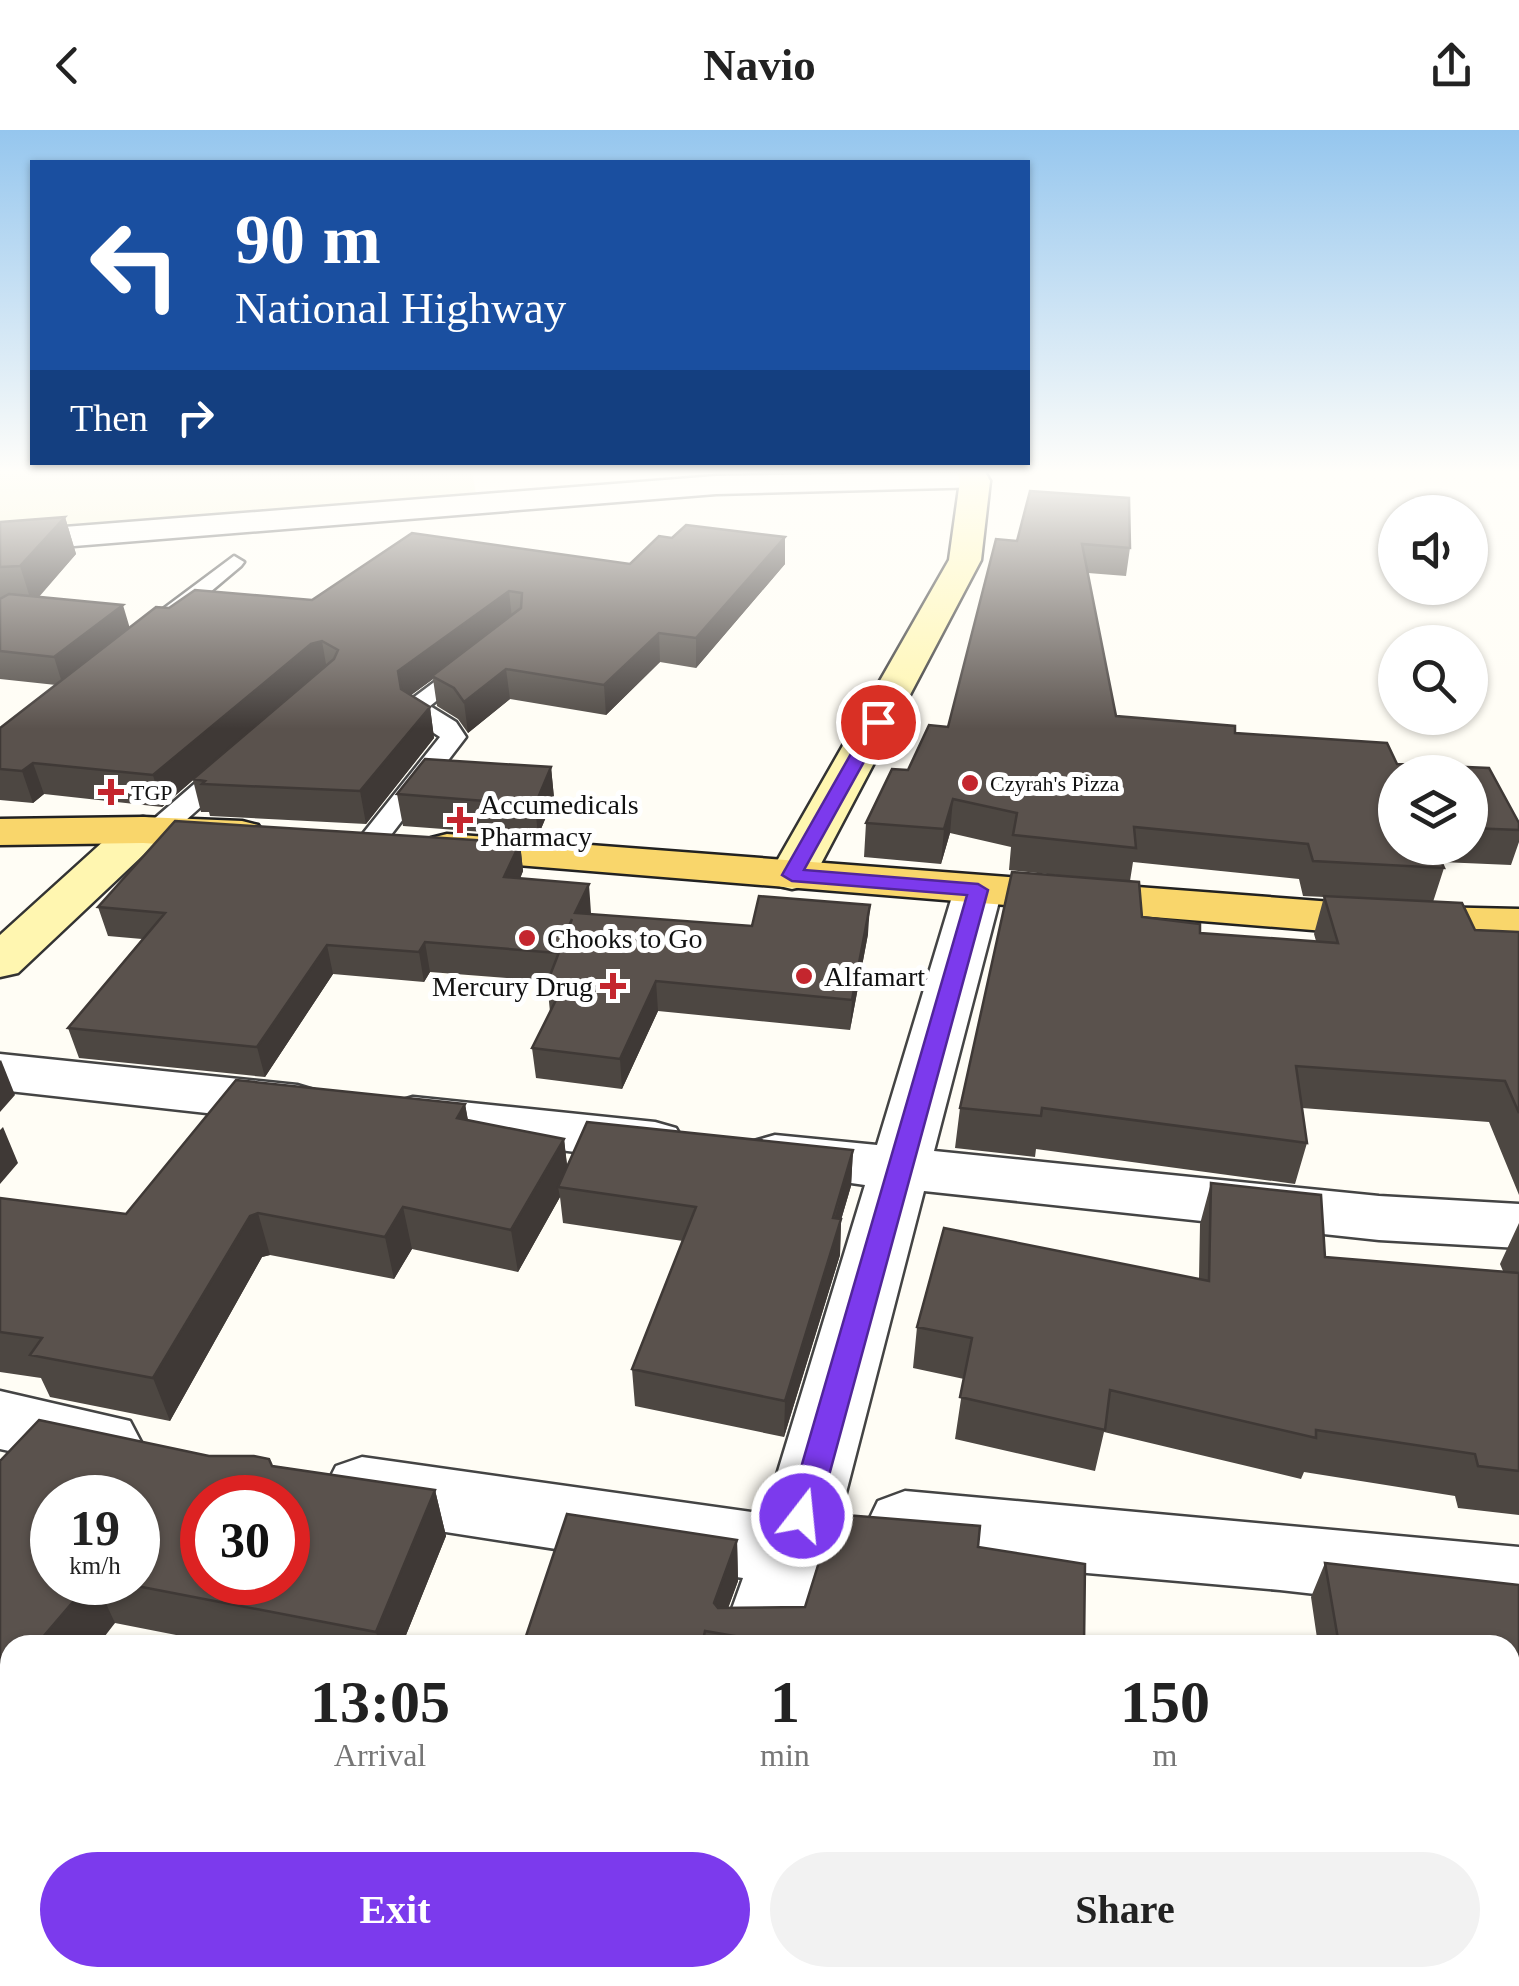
<!DOCTYPE html>
<html lang="en">
<head>
<meta charset="utf-8">
<style>
	:root { --surface:#fff; --page:#f2f2f2; --text:#222; --muted:#767676; --accent:#7c3aed }
	body { margin:0; font-family:"Times New Roman",serif; background:var(--page); color:var(--text); height:100vh; display:flex; flex-direction:column; font-size:38px; white-space:nowrap }
	* { box-sizing:border-box; margin:0 }
	p { font-size:32px; color:var(--muted) }
	.icon { flex:none; width:55px; height:55px; fill:none; stroke:currentColor; stroke-width:2; stroke-linecap:round; stroke-linejoin:round }
	.map { position:relative; flex:1; overflow:hidden }
	.drawer { position:absolute; left:0px; top:1505px; width:1520px; height:352px; display:flex; flex-direction:column; background:var(--surface); border-radius:30px 30px 0 0; box-shadow:0 2px 8px #0004 }
	.drawer>* { flex:none }
	.top-card { position:absolute; left:30px; top:30px; width:1000px; height:305px; border-radius:0px; box-shadow:0 2px 8px #0004; background:#1a4fa0; color:#fff; overflow:hidden }
	.tools { position:absolute; left:1378px; top:365px; display:grid; gap:20px }
	.tools a { display:grid; place-items:center; width:110px; height:110px; border-radius:50%; background:var(--surface); box-shadow:0 2px 8px #0004; font-size:50px }
	.speed { position:absolute; left:30px; top:1345px; display:flex; gap:20px; font-size:50px; font-weight:700; text-align:center }
	.speed>* { display:grid; place-content:center; width:130px; height:130px; border-radius:50%; background:var(--surface); box-shadow:0 2px 8px #0004; line-height:1 }
	.speed small { font-size:25px; font-weight:400 }
	.speed .limit { border:15px solid #d22; background:#fff; color:#111 }
	.pin { position:absolute; display:grid; place-items:center; width:85px; height:85px; color:#fff; margin:-42px; border:5px solid #fff; border-radius:50%; box-shadow:0 2px 10px #0007 }
	.me { position:absolute; width:110px; margin:-55px; rotate:16deg; stroke-linejoin:round; filter:drop-shadow(0 0 8px #0008) }
	.turn { display:flex; align-items:center; gap:35px; height:210px; padding:0 40px; font-size:45px }
	.turn .icon { width:130px; height:130px; stroke-width:2.5 }
	.turn b { display:block; font-size:70px; line-height:85px }
	.then { display:flex; align-items:center; height:95px; padding:0 40px; background:#0003; gap:20px; font-size:38px }
	.eta { display:flex; justify-content:space-evenly; align-items:center; height:170px; text-align:center }
	.eta b { font-size:60px; font-weight:700; line-height:70px }
	.primary-button { display:flex; gap:20px; margin-top:auto; padding:20px 40px }
	.primary-button a { flex:1; height:115px; border-radius:60px; background:var(--accent); color:#fff; font-size:40px; font-weight:700; line-height:115px; text-align:center }
	.primary-button a+a { background:var(--page); color:var(--text) }
	header { display:flex; justify-content:space-between; align-items:center; height:130px; padding:0 40px; background:var(--surface); font-size:45px; font-weight:700 }
	.map>svg:first-child { display:block }
	.industrial { fill:#eee6ef }
	.farmland { fill:#f6f3d4 }
	.lines { fill:none; stroke-linecap:round; stroke-linejoin:round }
	.lane-casing { stroke:#444; stroke-width:5 }
	.street-casing { stroke:#444; stroke-width:5 }
	.secondary-casing { stroke:#333; stroke-width:5 }
	.primary-casing { stroke:#222; stroke-width:5 }
	.lane { fill:#fff; fill-rule:evenodd }
	.street { fill:#fff; fill-rule:evenodd }
	.secondary { fill:#fff6b0; fill-rule:evenodd }
	.primary { fill:#f9d66b; fill-rule:evenodd }
	.wall { fill:#4d4742; fill-rule:evenodd }
	.shaded-wall { fill:#3f3936 }
	.building { fill:#5a524d; stroke:#3f3936; stroke-width:2.5; fill-rule:evenodd }
	.route { fill:#7c3aed; stroke:#51269a; stroke-width:2.5 }
	.poi-dot { fill:#c4262e; stroke:#fff; stroke-width:4 }
	.labels { text-anchor:middle; stroke-width:10; stroke-linejoin:round; paint-order:stroke }
	.far-poi-label { font-size:22px; fill:#111; stroke:#fff; text-anchor:start }
	.poi-label { font-size:28px; fill:#111; stroke:#fff; text-anchor:start }
</style>
</head>
<body>
<header><svg class="icon" aria-label="back" viewBox="0 0 24 24"><path d="M15 5l-7 7 7 7"/></svg>Navio<svg class="icon" aria-label="share" viewBox="0 0 24 24"><path d="M12 15V3M7 8l5-5 5 5M5 13v7h14v-7"/></svg></header>
<div class="map">
<svg width="1519" height="1856" viewBox="0 0 1519 1856">
	<rect width="100%" height="100%" fill="#fffdf5"/>
	<path class="industrial" d="M 0,1741 L 10,1745 L 10,1848 L 224,1848 L 242,1856 L 0,1856 Z"/>
	<path class="farmland" d="M 0,340 L 472,340 L 476,365 L 0,400 Z"/>
	<g class="lines">
		<g class="lane-casing">
			<path id="lane" d="M 234,426 L 244,432 L 241,436 L 171,495 L 155,495 L 155,485 Z
				M 473,523 L 485,530 L 481,535 L 430,576 L 456,592 L 466,607 L 381,718 L 361,718 L 357,712 L 361,706 L 440,607 L 408,586 L 405,574 Z
				M 231,628 L 240,630 L 244,636 L 240,642 L 167,707 L 147,707 L 143,701 L 147,695 L 222,630 Z"/>
		</g>
		<g class="street-casing">
			<path id="street" d="M 975,342 L 990,351 L 985,357 L 716,364 L 0,422 L 0,402 L 716,346 Z
				M 978,746 L 995,750 L 1002,760 L 934,1021 L 1379,1066 L 1519,1074 L 1519,1118 L 1379,1110 L 924,1061 L 840,1386 L 801,1515 L 719,1515 L 743,1448 L 362,1389 L 336,1380 L 325,1358 L 336,1336 L 362,1327 L 765,1384 L 865,1055 L 754,1039 L 745,1025 L 754,1011 L 775,1005 L 877,1015 L 954,760 L 961,750 Z
				M 0,924 L 297,955 L 317,961 L 326,974 L 317,987 L 297,993 L 0,960 Z
				M 413,967 L 655,992 L 676,998 L 684,1012 L 676,1026 L 655,1032 L 393,999 L 384,986 L 393,973 Z
				M 0,1261 L 130,1291 L 141,1312 L 130,1333 L 105,1342 L 0,1319 Z
				M 905,1361 L 1519,1417 L 1519,1487 L 1280,1460 L 905,1427 L 878,1417 L 867,1394 L 878,1371 Z
				M 1327,1848 L 1463,1848 L 1466,1856 L 1330,1856 Z"/>
		</g>
		<g class="secondary-casing">
			<path id="secondary" d="M 956,340 L 984,340 L 990,351 L 981,430 L 815,745 L 809,755 L 792,759 L 775,755 L 769,745 L 949,430 L 960,351 Z
				M 143,687 L 159,690 L 165,700 L 159,710 L 18,843 L 0,847 L 0,805 L 127,690 Z"/>
		</g>
		<g class="primary-casing">
			<path id="primary" d="M 143,687 L 242,691 L 258,695 L 265,705 L 258,715 L 242,719 L 143,713 L 0,715 L 0,689 Z
				M 447,704 L 1385,776 L 1519,779 L 1519,809 L 1385,806 L 431,728 L 424,718 L 431,708 Z"/>
		</g>
		<use href="#lane" class="lane"/>
		<use href="#street" class="street"/>
		<use href="#secondary" class="secondary"/>
		<use href="#primary" class="primary"/>
	</g>
	<path class="wall" d="M 1030,361 L 1129,368 L 1130,418 L 1126,446 L 1088,443 L 1116,586 L 1235,596 L 1235,603 L 1387,613 L 1397,634 L 1489,638 L 1519,693 L 1519,712 L 1511,735 L 1441,732 L 1444,738 L 1433,772 L 1462,773 L 1475,800 L 1519,802 L 1519,1065 L 1489,992 L 1302,978 L 1307,1013 L 1295,1054 L 1036,1019 L 1035,1027 L 955,1018 L 960,978 L 1012,742 L 1076,747 L 1009,740 L 1011,717 L 950,703 L 941,734 L 864,727 L 866,693 L 892,639 L 908,640 L 929,595 L 948,597 L 996,409 L 1017,411 ZM 1395,642 L 1470,642 L 1470,718 L 1395,718 ZM 1133,732 L 1299,749 L 1303,766 L 1324,767 L 1314,804 L 1316,811 L 1200,803 L 1200,794 L 1142,787 L 1139,752 L 1130,751 Z
		M 65,387 L 76,424 L 39,467 L 129,498 L 169,478 L 312,470 L 630,434 L 785,434 L 696,538 L 660,532 L 606,585 L 510,569 L 468,603 L 458,589 L 437,576 L 433,549 L 411,565 L 430,577 L 434,608 L 366,694 L 210,686 L 209,682 L 201,682 L 193,650 L 162,677 L 44,664 L 33,673 L 0,670 L 0,598 L 56,555 L 0,549 L 0,392 Z
		M 551,637 L 554,668 L 538,706 L 403,696 L 397,664 Z
		M 520,713 L 523,741 L 520,749 L 591,783 L 590,784 L 868,804 L 850,900 L 658,881 L 622,959 L 536,948 L 532,918 L 550,882 L 547,851 L 430,842 L 424,852 L 333,844 L 265,947 L 79,928 L 68,898 L 142,809 L 108,806 L 98,777 Z
		M 465,974 L 468,990 L 564,1009 L 567,1037 L 853,1020 L 851,1056 L 841,1090 L 840,1125 L 784,1307 L 635,1276 L 632,1239 L 683,1111 L 563,1093 L 560,1067 L 518,1142 L 412,1119 L 394,1149 L 270,1125 L 262,1127 L 170,1291 L 50,1267 L 41,1248 L 0,1242 L 0,1068 L 126,1084 Z
		M 1211,1053 L 1325,1127 L 1503,1141 L 1500,1134 L 1519,1093 L 1519,1385 L 1458,1378 L 1455,1366 L 1304,1342 L 1301,1349 L 1104,1302 L 1095,1341 L 955,1309 L 964,1249 L 913,1238 L 917,1197 L 1199,1149 L 1200,1094 Z
		M 209,1326 L 435,1360 L 446,1406 L 402,1515 L 227,1515 L 115,1493 L 10,1515 L 10,1698 L 0,1711 L 0,1331 ZM 138,1368 L 138,1452 L 52,1452 Z
		M 737,1410 L 738,1451 L 728,1478 L 805,1477 L 978,1417 L 1084,1515 L 523,1515 Z
		M 1325,1433 L 1519,1455 L 1519,1626 L 1510,1625 L 1510,1515 L 1318,1515 L 1311,1467 Z"/>
	<path class="shaded-wall" d="M 65,387 L 76,424 L 32,474 L 20,436 Z
		M 785,407 L 785,434 L 696,538 L 696,508 Z
		M 509,461 L 512,489 L 432,546 L 433,549 L 403,571 L 398,541 Z
		M 123,475 L 131,502 L 63,556 L 54,527 Z
		M 659,503 L 660,532 L 606,585 L 604,555 Z
		M 322,511 L 327,540 L 317,543 L 162,677 L 153,645 L 311,514 Z
		M 506,539 L 510,569 L 468,603 L 464,572 Z
		M 430,577 L 434,608 L 366,694 L 360,661 Z
		M 33,633 L 44,664 L 33,673 L 22,641 Z
		M 551,637 L 554,668 L 538,706 L 535,675 Z
		M 953,669 L 950,703 L 941,734 L 944,699 Z
		M 520,713 L 523,741 L 508,776 L 504,747 Z
		M 589,754 L 591,783 L 578,812 L 575,783 Z
		M 870,775 L 868,804 L 850,900 L 852,870 Z
		M 425,812 L 430,842 L 424,852 L 419,822 Z
		M 327,815 L 333,844 L 265,947 L 257,917 Z
		M 656,851 L 658,881 L 622,959 L 620,929 Z
		M 1,930 L 15,965 L 0,982 L 0,931 Z
		M 465,974 L 472,1015 L 457,988 Z
		M 3,997 L 18,1033 L 0,1054 L 0,1000 Z
		M 564,1009 L 569,1051 L 558,1057 L 560,1067 L 518,1142 L 511,1100 Z
		M 853,1020 L 851,1056 L 841,1090 L 840,1125 L 784,1307 L 785,1271 Z
		M 403,1077 L 412,1119 L 394,1149 L 385,1107 Z
		M 258,1083 L 270,1125 L 262,1127 L 170,1291 L 153,1248 L 250,1086 Z
		M 435,1360 L 446,1406 L 402,1515 L 380,1515 L 376,1502 Z
		M 737,1410 L 738,1451 L 719,1503 L 714,1473 Z
		M 90,1452 L 96,1452 L 115,1493 L 98,1515 L 36,1515 Z
		M 10,1621 L 10,1698 L 0,1711 L 0,1633 Z"/>
	<path class="building" d="M 1030,361 L 1129,368 L 1130,418 L 1082,414 L 1116,586 L 1235,596 L 1235,603 L 1387,613 L 1397,634 L 1489,638 L 1519,693 L 1519,700 L 1470,698 L 1470,642 L 1395,642 L 1395,718 L 1435,718 L 1444,738 L 1313,731 L 1308,714 L 1134,697 L 1136,718 L 1013,705 L 1017,683 L 953,669 L 944,699 L 866,693 L 892,639 L 908,640 L 929,595 L 948,597 L 996,409 L 1017,411 Z
		M 65,387 L 20,436 L 0,437 L 0,392 Z
		M 686,395 L 785,407 L 696,508 L 659,503 L 604,555 L 506,539 L 464,572 L 454,558 L 432,546 L 521,478 L 522,463 L 509,461 L 398,541 L 401,559 L 430,577 L 360,661 L 202,654 L 205,651 L 193,649 L 334,529 L 338,520 L 322,511 L 311,514 L 153,645 L 33,633 L 22,641 L 0,639 L 0,598 L 156,477 L 169,478 L 195,460 L 312,470 L 412,403 L 630,434 L 659,406 L 672,408 Z
		M 9,464 L 123,475 L 54,527 L 0,521 L 0,469 Z
		M 425,629 L 551,637 L 535,675 L 397,664 Z
		M 175,691 L 520,713 L 504,747 L 589,754 L 575,783 L 752,796 L 759,766 L 870,775 L 852,870 L 656,851 L 620,929 L 532,918 L 564,854 L 547,853 L 572,789 L 557,823 L 425,812 L 419,822 L 327,815 L 257,917 L 68,898 L 165,783 L 98,777 Z
		M 1012,742 L 1139,752 L 1142,787 L 1200,794 L 1200,803 L 1338,813 L 1324,766 L 1462,773 L 1475,800 L 1519,802 L 1519,983 L 1505,951 L 1296,936 L 1307,1013 L 1042,978 L 1041,986 L 960,978 Z
		M 236,950 L 465,974 L 457,988 L 564,1009 L 511,1100 L 403,1077 L 385,1107 L 258,1083 L 250,1086 L 153,1248 L 30,1225 L 42,1208 L 0,1202 L 0,1068 L 126,1084 Z
		M 587,992 L 853,1020 L 833,1088 L 841,1089 L 785,1271 L 632,1239 L 696,1077 L 558,1057 Z
		M 1211,1053 L 1321,1065 L 1325,1127 L 1519,1143 L 1519,1341 L 1478,1336 L 1475,1324 L 1316,1300 L 1316,1308 L 1110,1260 L 1105,1300 L 960,1267 L 972,1208 L 917,1197 L 944,1098 L 1209,1151 Z
		M 39,1290 L 209,1326 L 254,1326 L 269,1329 L 272,1336 L 435,1360 L 376,1502 L 116,1452 L 138,1452 L 138,1368 L 52,1368 L 52,1452 L 90,1452 L 36,1515 L 10,1515 L 10,1621 L 0,1633 L 0,1331 ZM 202,1368 L 288,1368 L 288,1452 L 202,1452 Z
		M 567,1384 L 737,1410 L 714,1473 L 718,1478 L 805,1477 L 834,1384 L 980,1396 L 978,1417 L 1085,1434 L 1084,1515 L 788,1515 L 705,1501 L 702,1515 L 523,1515 Z
		M 1325,1433 L 1519,1455 L 1519,1590 L 1510,1589 L 1510,1515 L 1339,1515 Z"/>
	<linearGradient id="sky" x2="0" y2="1"><stop stop-color="#95c6ee"/><stop offset="0.57" stop-color="#fffefa"/><stop offset="1" stop-color="#fffefa" stop-opacity="0"/></linearGradient>
	<rect width="1519" height="599" fill="url(#sky)"/>
	<path class="route" d="M 878,587 L 886,592 L 804,740 L 978,754 L 988,760 L 818,1386 L 813,1395 L 802,1399 L 791,1395 L 787,1386 L 967,765 L 792,751 L 782,745 L 869,592 Z"/>
	<g class="poi-dot">
		<circle cx="970" cy="653" r="10"/>
		<path d="M106 647h10v10h10v10h-10v10h-10v-10h-10v-10h10z"/>
		<path d="M455 675h10v10h10v10h-10v10h-10v-10h-10v-10h10z"/>
		<circle cx="527" cy="808" r="10"/>
		<circle cx="804" cy="846" r="10"/>
		<path d="M608 841h10v10h10v10h-10v10h-10v-10h-10v-10h10z"/>
	</g>
	<g class="labels">
		<g class="far-poi-label">
			<text x="990" y="661">Czyrah's Pizza</text>
			<text x="131" y="670">TGP</text>
		</g>
		<g class="poi-label">
			<text x="480" y="684">Accumedicals<tspan x="480" dy="32">Pharmacy</tspan></text>
			<text x="547" y="818">Chooks to Go</text>
			<text x="824" y="856">Alfamart</text>
			<text x="593" y="866" text-anchor="end">Mercury Drug</text>
		</g>
	</g>
</svg>
<div class="tools">
<a><svg class="icon" aria-label="sound" viewBox="0 0 24 24"><path d="M4 9h4l5-4v14l-5-4H4zM17 9q2 3 0 6"/></svg></a>
<a><svg class="icon" aria-label="search" viewBox="0 0 24 24"><circle cx="10" cy="10" r="6"/><path d="M15 15l6 6"/></svg></a>
<a><svg class="icon" aria-label="layers" viewBox="0 0 24 24"><path d="M12 4l9 5-9 5-9-5zM3 14l9 5 9-5"/></svg></a>
</div>
<div class="speed"><div>19<small>km/h</small></div><div class="limit">30</div></div>
<div class="pin" style="left:878px;top:592px;background:#d93025"><svg class="icon" aria-label="arrive" viewBox="0 0 24 24"><path d="M6 21V4h12l-3 4 3 4H6"/></svg></div>
<svg class="me" style="left:802px;top:1386px" viewBox="-20 -20 40 40"><circle r="17" fill="#7c3aed" stroke="#fff" stroke-width="3"/><path d="M0-11L8 9 0 5-8 9z" fill="#fff"/></svg>
<div class="top-card">
<div class="turn"><svg class="icon" aria-label="left" viewBox="0 0 24 24"><path d="M17 20v-9H6M10 6l-5 5 5 5"/></svg><div><b>90 m</b>National Highway</div></div>
<div class="then">Then<svg class="icon" aria-label="right" viewBox="0 0 24 24"><path d="M7 20v-9h11M14 6l5 5-5 5"/></svg></div>
</div>
<section class="drawer">
<div class="eta">
<div><b>13:05</b><p>Arrival</p></div>
<div><b>1</b><p>min</p></div>
<div><b>150</b><p>m</p></div>
</div>
<div class="primary-button"><a>Exit</a><a>Share</a></div>
</section>
</div>
</body>
</html>
